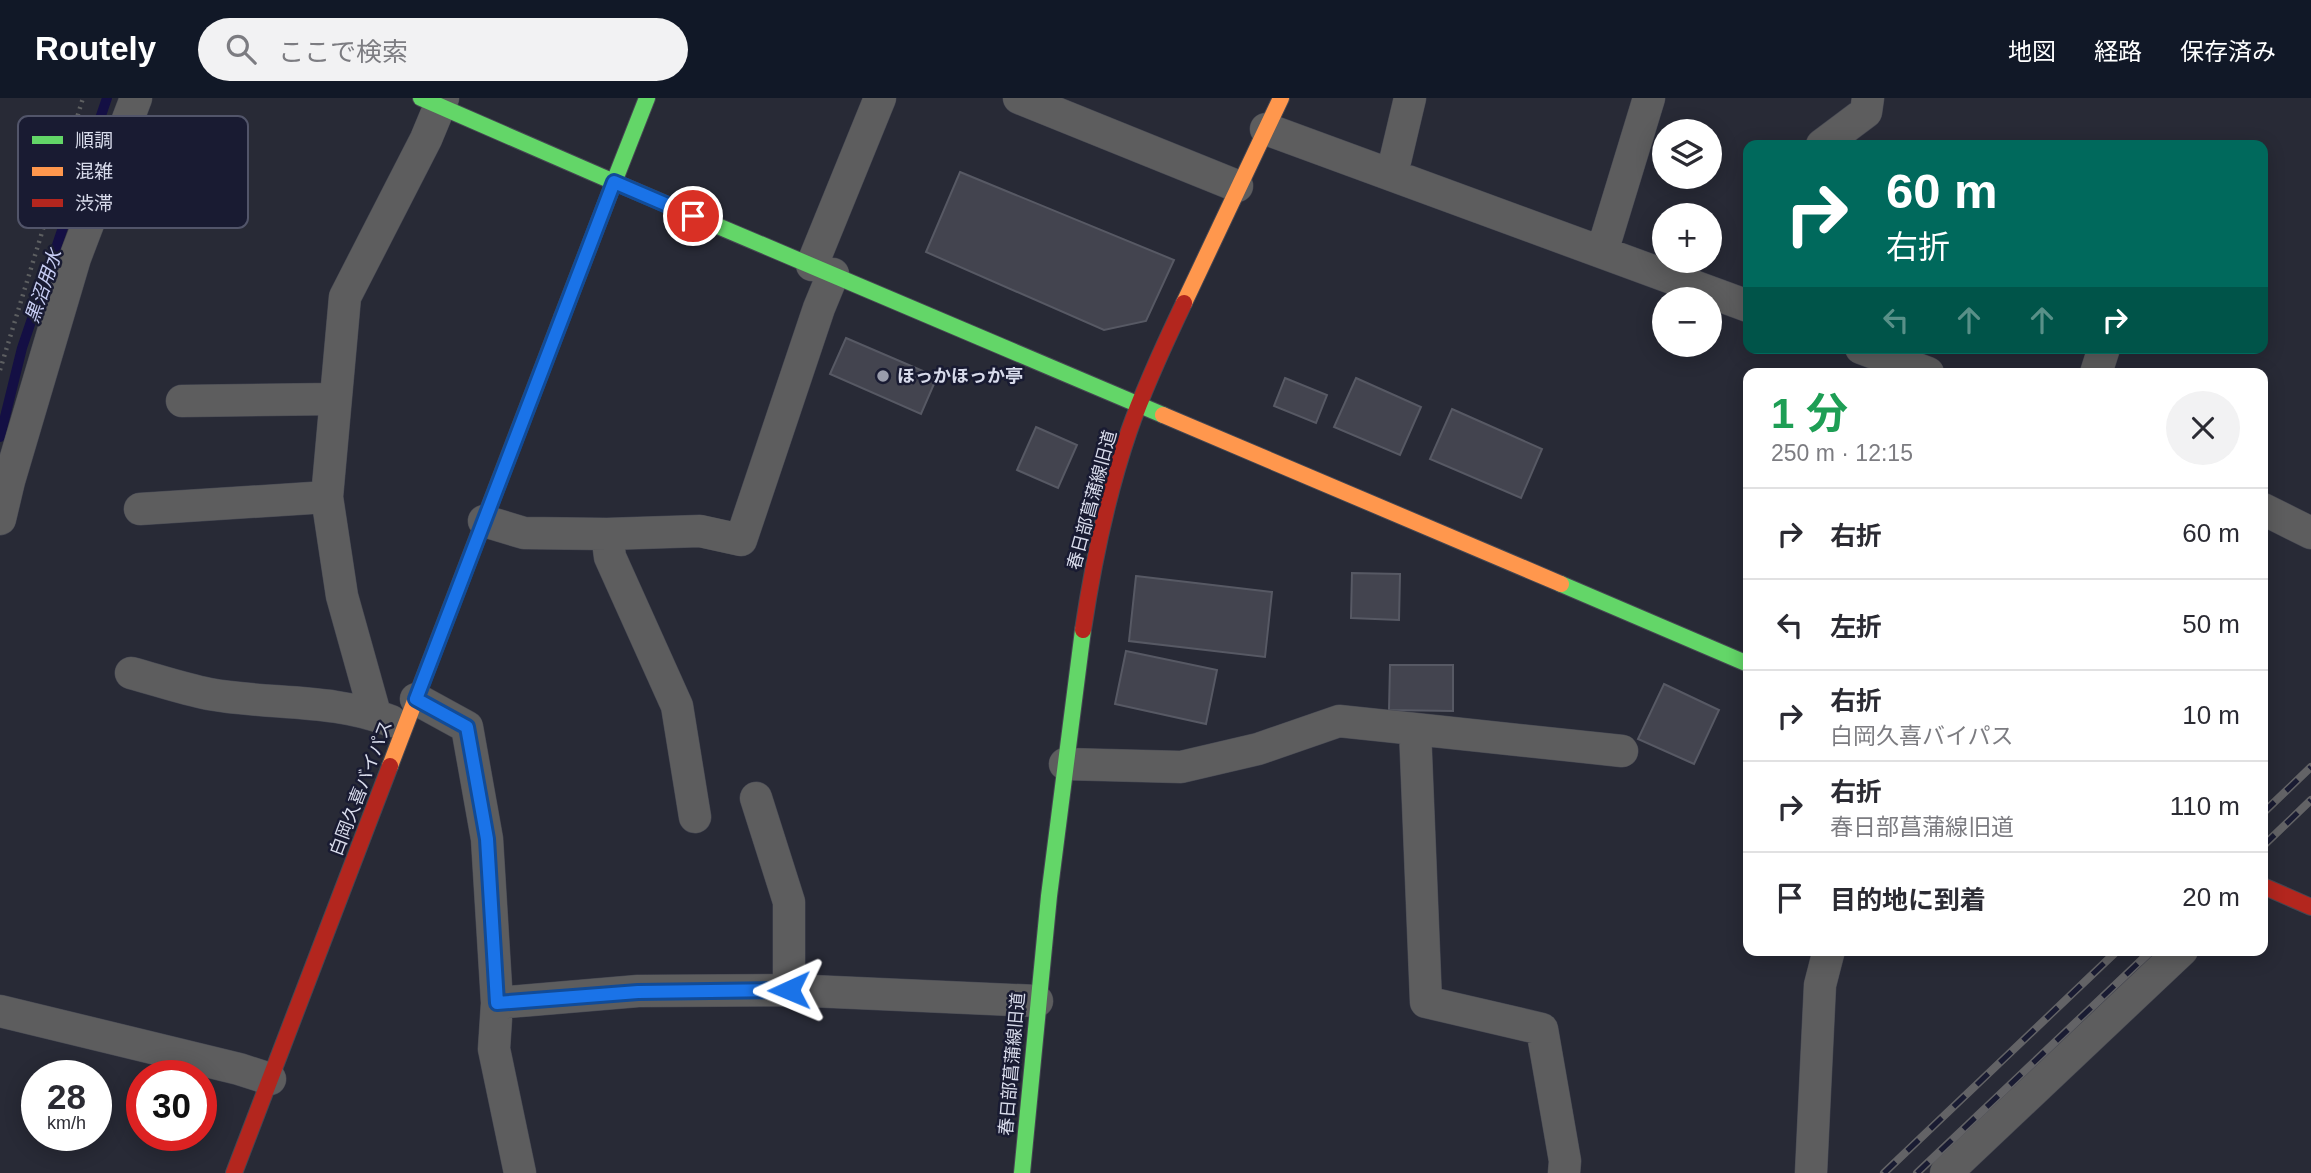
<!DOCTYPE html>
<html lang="ja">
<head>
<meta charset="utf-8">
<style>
	:root { --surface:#fff; --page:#f2f2f3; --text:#2b2b33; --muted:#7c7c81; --line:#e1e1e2; --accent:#111827 }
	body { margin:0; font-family:Arial,"Noto Sans JP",sans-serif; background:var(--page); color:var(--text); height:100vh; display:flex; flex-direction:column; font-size:26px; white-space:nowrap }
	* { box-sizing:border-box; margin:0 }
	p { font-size:23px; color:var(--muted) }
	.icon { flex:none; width:38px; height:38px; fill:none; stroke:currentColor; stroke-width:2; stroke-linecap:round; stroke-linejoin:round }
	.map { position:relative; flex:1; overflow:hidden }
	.side { position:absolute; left:1743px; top:270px; width:525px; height:588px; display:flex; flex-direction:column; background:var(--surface); border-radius:14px; box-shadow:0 4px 18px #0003 }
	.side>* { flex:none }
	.banner { position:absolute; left:1743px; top:42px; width:525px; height:214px; border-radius:14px; box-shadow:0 4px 18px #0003; background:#00695c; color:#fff; overflow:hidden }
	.fabs { position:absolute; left:1652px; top:21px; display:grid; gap:14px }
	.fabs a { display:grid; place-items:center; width:70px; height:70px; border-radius:50%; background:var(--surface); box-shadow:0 4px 18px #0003; font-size:35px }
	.speed { position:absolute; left:21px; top:962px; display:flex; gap:14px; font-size:35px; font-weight:700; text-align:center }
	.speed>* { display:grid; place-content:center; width:91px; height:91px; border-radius:50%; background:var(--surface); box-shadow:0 4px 18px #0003; line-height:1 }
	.speed small { font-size:18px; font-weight:400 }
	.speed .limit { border:10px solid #d22; background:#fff; color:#111 }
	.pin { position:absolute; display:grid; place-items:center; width:60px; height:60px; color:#fff; margin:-30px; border:4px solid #fff; border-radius:50%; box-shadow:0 2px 7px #0007 }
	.me { position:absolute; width:77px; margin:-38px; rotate:269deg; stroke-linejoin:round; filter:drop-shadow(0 0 5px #0008) }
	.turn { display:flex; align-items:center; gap:24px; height:147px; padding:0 28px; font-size:32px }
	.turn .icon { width:91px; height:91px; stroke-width:2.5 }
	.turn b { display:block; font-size:49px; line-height:60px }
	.lanes { display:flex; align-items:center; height:66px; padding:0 28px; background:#0003; justify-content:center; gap:35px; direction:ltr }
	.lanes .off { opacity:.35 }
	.round { display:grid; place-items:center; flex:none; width:74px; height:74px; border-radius:37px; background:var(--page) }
	.head { display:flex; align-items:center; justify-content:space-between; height:119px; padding:0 28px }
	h1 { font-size:42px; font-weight:700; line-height:52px; color:#1e9e55 }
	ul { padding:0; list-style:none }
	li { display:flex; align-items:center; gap:21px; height:91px; padding:0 28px; border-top:2px solid var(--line) }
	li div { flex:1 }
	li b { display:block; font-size:26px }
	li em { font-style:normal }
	header { display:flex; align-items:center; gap:42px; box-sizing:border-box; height:98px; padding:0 35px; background:var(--accent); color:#fff }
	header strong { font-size:33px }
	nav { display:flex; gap:38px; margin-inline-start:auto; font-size:24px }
	.search { width:490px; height:63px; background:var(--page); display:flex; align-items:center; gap:18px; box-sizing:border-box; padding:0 24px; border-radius:38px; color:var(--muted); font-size:26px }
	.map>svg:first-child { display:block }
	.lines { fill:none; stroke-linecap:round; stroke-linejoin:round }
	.stream { stroke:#140f44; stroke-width:10 }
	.building { fill:#43444f; stroke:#575964; stroke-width:2 }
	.street-casing { stroke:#454752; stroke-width:33 }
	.fast-casing { stroke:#454752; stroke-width:18 }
	.slow-casing { stroke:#454752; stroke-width:18 }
	.jam-casing { stroke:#454752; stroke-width:18 }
	.path { stroke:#5d5f61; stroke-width:4.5; stroke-dasharray:2 5; stroke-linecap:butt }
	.street { stroke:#5d5d5e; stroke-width:32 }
	.fast { stroke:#63d668; stroke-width:16 }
	.slow { stroke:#ff974d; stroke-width:16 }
	.jam { stroke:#b3261e; stroke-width:16 }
	.rail-casing { stroke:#636366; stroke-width:8 }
	.rail { stroke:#191b32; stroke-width:5; stroke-dasharray:16; stroke-linecap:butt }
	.route-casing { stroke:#114b97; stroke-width:18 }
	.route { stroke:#1a73e8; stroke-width:12 }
	.poi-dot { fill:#9a9dac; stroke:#191b32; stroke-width:2.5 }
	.labels { text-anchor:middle; stroke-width:5; stroke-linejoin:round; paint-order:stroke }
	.poi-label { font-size:18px; font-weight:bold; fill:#d8dbeb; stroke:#191b32; text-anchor:start }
	.street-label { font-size:18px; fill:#d8dbeb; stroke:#191b32 }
	.water-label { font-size:19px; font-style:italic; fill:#c6ccf2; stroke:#191b32 }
	.key { fill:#191b32; stroke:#52556a; stroke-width:2 }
	.key-label { font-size:19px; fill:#d8dbeb }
</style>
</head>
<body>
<header>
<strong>Routely</strong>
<div class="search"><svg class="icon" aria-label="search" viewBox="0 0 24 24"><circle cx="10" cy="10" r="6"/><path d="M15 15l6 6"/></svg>ここで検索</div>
<nav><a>地図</a><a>経路</a><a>保存済み</a></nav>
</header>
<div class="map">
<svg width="2311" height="1075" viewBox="0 0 2311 1075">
	<rect width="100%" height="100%" fill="#282a36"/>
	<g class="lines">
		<path class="stream" d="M 0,339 L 22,250 L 107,0"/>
	</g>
	<path class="building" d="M 960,74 L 1174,162 L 1146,223 L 1104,232 L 926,154 Z
		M 846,240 L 937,279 L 921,316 L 830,276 Z
		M 1285,280 L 1327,297 L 1316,325 L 1274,308 Z
		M 1356,280 L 1421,309 L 1400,357 L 1334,329 Z
		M 1452,311 L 1542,351 L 1521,400 L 1430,361 Z
		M 1036,329 L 1077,347 L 1058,390 L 1017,372 Z
		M 1352,475 L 1400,476 L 1399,522 L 1351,520 Z
		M 1136,478 L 1272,494 L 1265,559 L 1129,543 Z
		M 1126,553 L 1217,572 L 1206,626 L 1115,606 Z
		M 1390,567 L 1453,567 L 1453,613 L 1389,612 Z
		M 1664,586 L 1719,612 L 1694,666 L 1638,641 Z"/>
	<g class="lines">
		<g class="street-casing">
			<path id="street" d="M 1019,0 L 1237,88
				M 1266,31 L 1748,208
				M 1822,47 L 1866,14 L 1868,0
				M 1392,76 L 1410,0
				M 1602,154 L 1649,0
				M 812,167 L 880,0
				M 1861,250 L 1928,275
				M 2096,275 L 2104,250
				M 182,303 L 335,301
				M 140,411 L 327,399
				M 2263,411 L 2311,435
				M 0,421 L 9,383 L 75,160 L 136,0
				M 484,423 L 524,435 L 607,436 L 700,433 L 741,442 L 819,210 L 833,176
				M 607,436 L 610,459 L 677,608 L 695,719
				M 131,575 C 157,582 183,591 209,596 C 269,607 333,600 391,623
				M 416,601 L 467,629 L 487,741 L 497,905 L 494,951 L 520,1075
				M 375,616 L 342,498 L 327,399 L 345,199 L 426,41 L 443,0
				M 1415,631 L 1622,653
				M 1065,666 L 1181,669 L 1258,651 L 1339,623 L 1415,631 L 1426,904 L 1542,931 L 1565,1063 L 1564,1075
				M 756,700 L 789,804 L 789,892
				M 497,905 L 638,893 L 789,892 L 1037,903
				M 0,913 L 239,971 L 270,981
				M 1811,1075 L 1820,887 L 1829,852
				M 1946,1075 L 2182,852"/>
		</g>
		<g class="fast-casing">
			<path id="fast" d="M 421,0 L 614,84 L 562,219
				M 647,0 L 614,84 L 1163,317
				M 1561,486 L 1748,566
				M 1022,1075 L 1049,798 L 1083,532"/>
		</g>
		<g class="slow-casing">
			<path id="slow" d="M 1184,205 L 1281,0
				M 1163,317 L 1561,486
				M 390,668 L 562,219"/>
		</g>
		<g class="jam-casing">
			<path id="jam" d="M 1083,532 C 1093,465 1107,397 1129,333 C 1144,290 1164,247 1184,205
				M 2263,788 L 2311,809
				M 234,1075 L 390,668"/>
		</g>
		<path class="path" d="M 0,272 L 83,0"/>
		<use href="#street" class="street"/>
		<use href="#fast" class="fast"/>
		<use href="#slow" class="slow"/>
		<use href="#jam" class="jam"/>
		<g class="rail-casing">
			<path id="rail" d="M 2263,715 L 2311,669
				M 2263,748 L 2311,702
				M 1884,1075 L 2118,852
				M 1917,1075 L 2152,852"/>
		</g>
		<use href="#rail" class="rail"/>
	</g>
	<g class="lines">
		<g class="route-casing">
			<path id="route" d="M 693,118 L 614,84 L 416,601 L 467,629 L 487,741 L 497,905 L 638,894 L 789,892"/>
		</g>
		<use href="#route" class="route"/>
	</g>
	<circle class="poi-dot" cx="883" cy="278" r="7"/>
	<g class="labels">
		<g class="poi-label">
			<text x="897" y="284">ほっかほっか亭</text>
		</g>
		<g class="street-label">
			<text transform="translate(1092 402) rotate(-75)" y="6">春日部菖蒲線旧道</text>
			<text transform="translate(361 690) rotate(-69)" y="6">白岡久喜バイパス</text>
			<text transform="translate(1012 966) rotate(-85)" y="6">春日部菖蒲線旧道</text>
		</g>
		<g class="water-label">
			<text transform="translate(43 188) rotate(-71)" y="7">黒沼用水</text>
		</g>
	</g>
	<rect x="18" y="18" width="230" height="112" rx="10" class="key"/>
	<rect x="32" y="38" width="31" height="8" fill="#63d668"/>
	<rect x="32" y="69" width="31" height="9" fill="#ff974d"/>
	<rect x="32" y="101" width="31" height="8" fill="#b3261e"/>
	<g class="key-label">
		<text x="75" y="49">順調</text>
		<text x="75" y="80">混雑</text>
		<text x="75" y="112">渋滞</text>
	</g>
</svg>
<div class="fabs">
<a><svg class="icon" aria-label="layers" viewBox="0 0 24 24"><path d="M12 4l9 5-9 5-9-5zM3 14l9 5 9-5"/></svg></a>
<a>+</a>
<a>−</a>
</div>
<div class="speed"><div>28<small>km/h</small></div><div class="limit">30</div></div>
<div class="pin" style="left:693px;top:118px;background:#d93025"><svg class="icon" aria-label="arrive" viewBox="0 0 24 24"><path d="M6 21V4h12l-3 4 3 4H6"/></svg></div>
<svg class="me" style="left:789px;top:892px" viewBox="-20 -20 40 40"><path d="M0-17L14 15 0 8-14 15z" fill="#1a73e8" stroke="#fff" stroke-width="4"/></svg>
<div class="banner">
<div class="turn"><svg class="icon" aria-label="right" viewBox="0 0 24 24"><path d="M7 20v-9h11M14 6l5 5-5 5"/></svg><div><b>60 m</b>右折</div></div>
<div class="lanes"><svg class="icon off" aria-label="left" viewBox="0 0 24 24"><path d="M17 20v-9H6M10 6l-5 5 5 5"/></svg><svg class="icon off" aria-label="ahead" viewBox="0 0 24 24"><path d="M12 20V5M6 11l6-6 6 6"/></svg><svg class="icon off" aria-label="ahead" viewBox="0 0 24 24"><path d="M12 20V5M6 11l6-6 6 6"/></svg><svg class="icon" aria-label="right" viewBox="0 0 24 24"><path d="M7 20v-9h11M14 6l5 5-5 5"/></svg></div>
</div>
<section class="side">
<div class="head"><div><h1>1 分</h1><p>250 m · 12:15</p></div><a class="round"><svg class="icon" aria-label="close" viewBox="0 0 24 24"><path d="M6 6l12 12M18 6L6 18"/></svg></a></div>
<ul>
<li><svg class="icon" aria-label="right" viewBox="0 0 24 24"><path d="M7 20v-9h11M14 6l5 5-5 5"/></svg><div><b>右折</b></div><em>60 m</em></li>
<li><svg class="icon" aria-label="left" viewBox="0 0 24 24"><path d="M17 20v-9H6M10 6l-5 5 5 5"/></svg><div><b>左折</b></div><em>50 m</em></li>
<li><svg class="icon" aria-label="right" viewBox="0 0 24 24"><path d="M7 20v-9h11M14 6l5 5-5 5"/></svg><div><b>右折</b><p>白岡久喜バイパス</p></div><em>10 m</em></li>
<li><svg class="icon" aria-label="right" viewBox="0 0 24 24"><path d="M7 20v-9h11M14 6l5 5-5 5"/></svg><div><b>右折</b><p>春日部菖蒲線旧道</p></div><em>110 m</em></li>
<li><svg class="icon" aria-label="arrive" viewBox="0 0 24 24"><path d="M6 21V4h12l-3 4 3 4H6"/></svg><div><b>目的地に到着</b></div><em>20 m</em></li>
</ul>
</section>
</div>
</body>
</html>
